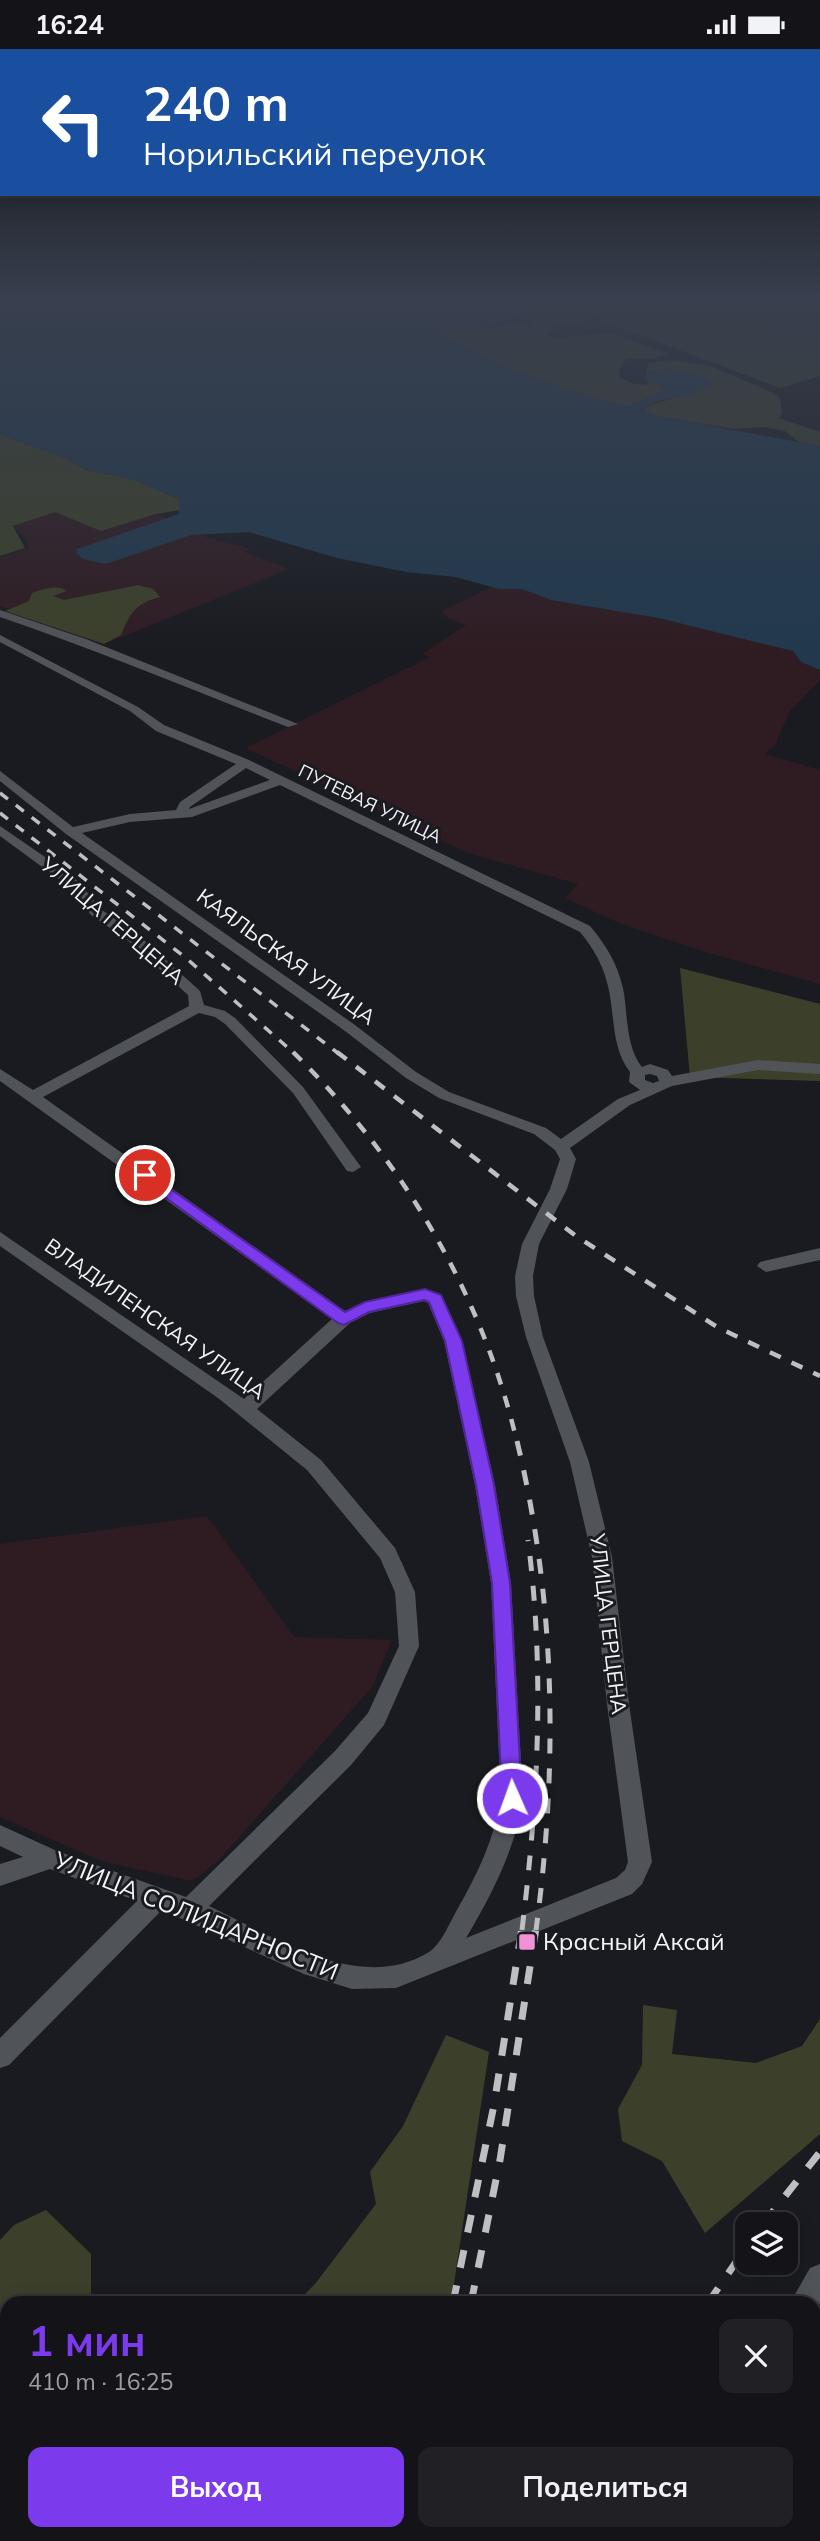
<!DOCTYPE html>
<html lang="ru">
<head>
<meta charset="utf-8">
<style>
	:root { --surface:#141418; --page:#212125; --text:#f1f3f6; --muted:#9d9ea2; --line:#333337; --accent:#7c3aed }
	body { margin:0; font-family:Mulish,sans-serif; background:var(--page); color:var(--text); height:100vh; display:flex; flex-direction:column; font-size:26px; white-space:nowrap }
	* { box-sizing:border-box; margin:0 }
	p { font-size:23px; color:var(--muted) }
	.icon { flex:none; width:38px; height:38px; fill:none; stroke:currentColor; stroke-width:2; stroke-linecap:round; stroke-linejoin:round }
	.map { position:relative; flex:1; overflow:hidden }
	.sheet { position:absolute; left:0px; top:2247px; width:821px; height:245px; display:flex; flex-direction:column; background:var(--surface); border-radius:21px 21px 0 0; box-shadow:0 4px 18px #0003,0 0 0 2px var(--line) }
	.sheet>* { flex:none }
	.guide { position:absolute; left:0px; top:0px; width:821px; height:147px; box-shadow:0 4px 18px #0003,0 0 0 2px var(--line); background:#1a4fa0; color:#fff; overflow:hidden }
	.controls { position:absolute; left:735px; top:2163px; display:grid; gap:14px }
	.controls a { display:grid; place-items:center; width:63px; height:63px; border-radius:14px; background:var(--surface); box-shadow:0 4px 18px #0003,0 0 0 2px var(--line); font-size:35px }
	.pin { position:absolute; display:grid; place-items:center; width:60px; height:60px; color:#fff; margin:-30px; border:4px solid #fff; border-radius:50%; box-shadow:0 2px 7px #0007 }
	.me { position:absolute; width:77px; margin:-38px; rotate:358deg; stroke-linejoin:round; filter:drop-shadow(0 0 5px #0008) }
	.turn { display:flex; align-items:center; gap:24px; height:147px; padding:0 28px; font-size:32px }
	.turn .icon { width:91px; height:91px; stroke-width:2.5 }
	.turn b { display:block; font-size:49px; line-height:60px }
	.round { display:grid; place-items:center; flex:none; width:74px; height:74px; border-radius:14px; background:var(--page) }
	.overview { display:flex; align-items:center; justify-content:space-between; height:119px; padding:0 28px }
	h1 { font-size:42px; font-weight:700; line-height:52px; color:var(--accent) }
	.primary-button { display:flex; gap:14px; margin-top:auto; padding:14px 28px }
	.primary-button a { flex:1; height:80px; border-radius:14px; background:var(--accent); color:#fff; font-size:28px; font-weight:700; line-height:80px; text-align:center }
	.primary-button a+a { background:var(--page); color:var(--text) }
	.status { display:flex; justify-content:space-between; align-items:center; height:49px; padding:0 35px; background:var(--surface); direction:ltr }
	.status svg { height:19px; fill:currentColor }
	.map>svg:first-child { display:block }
	.industrial { fill:#2f1c22 }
	.green { fill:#3c402a }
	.water { fill:#22394d }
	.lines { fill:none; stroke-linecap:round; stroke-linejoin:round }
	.minor { fill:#505358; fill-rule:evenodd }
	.rail-far3 { stroke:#bebfc3; stroke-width:3.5; stroke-dasharray:10 10; stroke-linecap:butt }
	.rail-far2 { stroke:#bebfc3; stroke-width:4.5; stroke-dasharray:12 12; stroke-linecap:butt }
	.rail-far1 { stroke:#bebfc3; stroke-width:5; stroke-dasharray:15 15; stroke-linecap:butt }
	.rail { stroke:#bebfc3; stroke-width:7; stroke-dasharray:18 18; stroke-linecap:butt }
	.route { fill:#7c3aed; stroke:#51269a; stroke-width:2 }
	.poi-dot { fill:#f391d5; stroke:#1a1b20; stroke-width:2.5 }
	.labels { text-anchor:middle; stroke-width:6; stroke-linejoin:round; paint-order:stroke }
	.far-street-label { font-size:18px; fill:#f2f4f7; stroke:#1a1b20 }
	.street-label { font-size:21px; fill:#f2f4f7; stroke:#1a1b20 }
	.near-street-label { font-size:24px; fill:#f2f4f7; stroke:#1a1b20 }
	.near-poi-label { font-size:24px; fill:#f2f4f7; stroke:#1a1b20; text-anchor:start }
</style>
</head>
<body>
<div class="status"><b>16:24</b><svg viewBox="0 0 49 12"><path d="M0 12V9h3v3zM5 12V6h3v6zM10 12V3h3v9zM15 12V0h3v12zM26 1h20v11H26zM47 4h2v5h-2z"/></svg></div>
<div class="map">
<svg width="820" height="2492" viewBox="0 0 820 2492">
	<rect width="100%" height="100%" fill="#1a1b20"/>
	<path class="industrial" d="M 126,435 L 157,465 L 202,482 L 198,485 L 211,490 L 251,500 L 244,503 L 289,520 L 104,595 L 0,557 L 0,508 L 29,499 L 26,489 L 14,477 Z
		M 492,538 L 522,540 L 551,551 L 605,558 L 728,585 L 793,602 L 801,613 L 820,621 L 820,631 L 790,662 L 775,696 L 765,705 L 820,721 L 820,935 L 702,902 L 619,874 L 565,849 L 578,835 L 468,804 L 246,699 L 430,608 L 422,605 L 466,576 L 448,569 L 442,562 Z
		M 207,1467 L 294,1588 L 392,1591 L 372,1638 L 218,1812 L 192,1832 L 104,1813 L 0,1768 L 0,1495 Z"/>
	<path class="green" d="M 565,252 L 820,252 L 820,327 L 780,339 L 595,269 L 548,278 L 556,282 L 547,285 L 552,289 L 610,284 L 668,305 L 651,310 L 627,309 L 619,320 L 620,328 C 629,334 637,337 649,335 L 645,328 L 666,341 L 630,357 C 590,351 466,310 440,281 L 440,276 L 475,273 L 490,279 L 516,274 L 530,276 L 533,271 L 527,270 L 528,264 L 522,262 L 523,258 Z
		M 671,311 L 711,317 L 773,344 L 780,349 L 782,364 L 779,369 L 820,383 L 820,397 L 799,393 L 785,382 L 764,378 L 732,380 L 657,367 L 643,361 L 651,356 L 708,338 C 690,321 671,318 646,323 L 648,314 Z
		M 0,385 L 65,409 L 87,421 L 133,430 L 179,450 L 181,461 L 156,465 L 101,482 L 55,463 L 13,477 L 25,499 L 0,507 Z
		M 138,536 L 153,540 L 160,548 C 136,554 130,564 121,586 L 104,595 L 5,562 L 29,552 L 32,544 C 44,540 56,535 67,542 L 53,547 L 64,551 Z
		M 680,919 L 820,955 L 820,1032 L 690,1028 Z
		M 643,1956 L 677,1961 L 672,2005 L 756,2014 L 802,1997 L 820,1970 L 820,2085 L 705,2184 L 662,2112 L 622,2092 L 618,2060 L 642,2016 Z
		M 446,1986 L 489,2003 L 451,2254 L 296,2254 L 315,2235 L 376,2155 L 370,2123 L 403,2077 Z
		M 46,2161 L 91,2205 L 91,2250 L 85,2254 L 7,2254 L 7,2485 L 397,2485 L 395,2492 L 0,2492 L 0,2191 L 14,2176 Z"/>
	<path class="water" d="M 0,252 L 565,252 L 526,256 C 523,259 522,262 520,265 C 506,279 460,272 440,276 L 440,281 C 467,311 581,345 622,356 L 633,356 L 666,341 L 645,328 L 646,323 C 664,319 700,318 712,335 C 693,351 660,345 643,361 L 657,367 L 820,397 L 820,621 L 801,613 L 793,602 L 658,569 L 551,551 L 522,540 L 499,540 L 456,528 L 406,523 L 337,509 L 249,483 L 191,486 L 106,515 L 83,510 L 76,504 L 77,500 L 179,465 L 179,450 L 133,430 L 87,421 L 65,409 L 0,385 Z"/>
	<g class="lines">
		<path class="minor" d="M 0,561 L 86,590 L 298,675 L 288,678 C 192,641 97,601 0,568 Z
			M 0,586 L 138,658 L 164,676 L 249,711 L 590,877 C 606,896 617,914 623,939 C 628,963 625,997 642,1018 L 650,1015 L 668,1021 L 672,1027 L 758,1011 L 820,1015 L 820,1025 L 758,1021 L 672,1037 L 630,1056 L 570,1099 L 576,1110 L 567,1140 L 539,1195 L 533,1227 L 534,1247 L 543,1288 L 589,1413 L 612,1508 L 629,1655 L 652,1813 L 642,1835 L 632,1845 L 396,1939 L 352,1940 L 304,1925 L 162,1861 L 9,2016 L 0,2019 L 0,1989 L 137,1852 L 50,1820 L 0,1837 L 0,1815 L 23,1808 L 0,1797 L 0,1776 L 57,1802 L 186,1848 L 335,1702 L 368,1664 L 399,1597 L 395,1543 L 380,1509 L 307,1421 L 218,1349 L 0,1197 L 0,1183 L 244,1350 L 332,1270 L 0,1032 L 0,1020 L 33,1041 L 189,957 L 188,946 L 125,889 L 92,867 L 64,834 L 0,787 L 0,777 L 74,828 L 102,861 L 135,883 L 200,942 L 204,956 L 225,962 L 235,969 L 303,1038 L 361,1118 L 353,1123 L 347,1122 L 293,1044 L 225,975 L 215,968 L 199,964 L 43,1048 L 345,1262 L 365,1253 L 425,1240 L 441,1246 L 462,1292 L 495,1436 L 511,1534 L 523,1750 C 515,1801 492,1845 466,1889 L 616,1829 L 625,1821 L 628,1813 L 607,1655 L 592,1508 L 570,1413 L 526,1288 L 516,1247 L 515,1227 L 522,1195 L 550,1140 L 560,1110 L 555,1101 L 534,1085 L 439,1049 L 406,1029 L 345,982 L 66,785 L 0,732 L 0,722 L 73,778 L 130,765 L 176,761 L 180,753 L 236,715 L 156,682 L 130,662 L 0,593 ZM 246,719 L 270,731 L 189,760 L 190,758 ZM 280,736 L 580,883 C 594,900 603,916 608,937 C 615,966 611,999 630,1023 L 629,1033 L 640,1041 L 618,1050 L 561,1090 L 546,1079 L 449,1043 L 416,1023 L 355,976 L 82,784 L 130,773 L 192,768 ZM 650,1025 L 657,1027 L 659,1032 L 653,1034 L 645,1031 L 645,1026 ZM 424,1252 L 428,1254 L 444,1292 L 475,1436 L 491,1534 L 501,1750 C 494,1790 478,1824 458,1859 C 451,1871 441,1896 429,1903 C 359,1946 273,1887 209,1857 L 351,1716 L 384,1676 L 419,1597 L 415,1543 L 395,1499 L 321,1411 L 257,1360 L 350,1274 L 370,1264 Z
			M 820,1199 L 820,1211 L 766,1223 L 757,1217 L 760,1213 Z
			M 820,2215 L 820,2254 L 814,2264 L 814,2254 L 790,2254 L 810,2219 Z
			M 669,2485 L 699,2485 L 696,2492 L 666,2492 Z"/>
		<path class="rail-far3" d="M 0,744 L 339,1005
			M 0,764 L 186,909 L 295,1005"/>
		<path class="rail-far2" d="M 293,1003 C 402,1110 482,1244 517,1393
			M 337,1003 L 576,1187 L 717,1278 L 820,1327"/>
		<path class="rail-far1" d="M 517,1392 C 556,1553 558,1717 536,1881
			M 522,1881 C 538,1750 545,1622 528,1491"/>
		<path class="rail" d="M 763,2175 L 820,2103
			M 453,2254 L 494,2056 L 522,1879
			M 471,2254 L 500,2111 L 536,1879
			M 708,2254 L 747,2197
			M 397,2492 L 399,2485
			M 416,2492 L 417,2485
			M 587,2492 L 590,2485"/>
	</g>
	<linearGradient id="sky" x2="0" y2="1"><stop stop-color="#0e0f12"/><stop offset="0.42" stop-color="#383f4e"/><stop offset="1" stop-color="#383f4e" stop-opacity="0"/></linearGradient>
	<rect width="820" height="601" fill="url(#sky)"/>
	<path class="route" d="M 145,1122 L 345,1263 L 365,1253 L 425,1240 L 441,1246 L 462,1292 L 494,1436 L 510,1534 L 522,1749 L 519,1756 L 512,1758 L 505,1756 L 502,1749 L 492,1534 L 476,1436 L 445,1292 L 429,1253 L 424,1251 L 369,1263 L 344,1276 L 338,1274 L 140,1130 L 140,1123 Z"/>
	<rect class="poi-dot" x="518" y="1884" width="18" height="18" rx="3.5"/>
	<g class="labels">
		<g class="far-street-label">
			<text transform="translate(370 755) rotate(26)" y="6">ПУТЕВАЯ УЛИЦА</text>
		</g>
		<g class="street-label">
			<text transform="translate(112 872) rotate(41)" y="7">УЛИЦА ГЕРЦЕНА</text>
			<text transform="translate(286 908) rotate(36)" y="7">КАЯЛЬСКАЯ УЛИЦА</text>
			<text transform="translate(155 1270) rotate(35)" y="7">ВЛАДИЛЕНСКАЯ УЛИЦА</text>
			<text transform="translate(608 1575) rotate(83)" y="7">УЛИЦА ГЕРЦЕНА</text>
		</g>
		<g class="near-street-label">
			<text transform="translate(196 1867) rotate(22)" y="8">УЛИЦА СОЛИДАРНОСТИ</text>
		</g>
		<g class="near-poi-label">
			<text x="543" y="1901">Красный Аксай</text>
		</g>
	</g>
</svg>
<div class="controls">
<a><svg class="icon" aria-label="layers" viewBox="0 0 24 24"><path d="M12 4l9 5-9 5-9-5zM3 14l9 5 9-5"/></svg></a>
</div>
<div class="pin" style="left:145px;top:1126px;background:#d93025"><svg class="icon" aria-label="arrive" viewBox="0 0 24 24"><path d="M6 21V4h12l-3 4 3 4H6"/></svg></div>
<svg class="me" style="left:512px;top:1749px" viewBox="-20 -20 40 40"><circle r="17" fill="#7c3aed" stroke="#fff" stroke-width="3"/><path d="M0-11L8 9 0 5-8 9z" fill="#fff"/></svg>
<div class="guide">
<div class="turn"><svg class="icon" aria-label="left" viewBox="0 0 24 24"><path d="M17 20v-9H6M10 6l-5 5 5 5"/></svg><div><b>240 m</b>Норильский переулок</div></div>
</div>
<section class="sheet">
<div class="overview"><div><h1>1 мин</h1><p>410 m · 16:25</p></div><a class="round"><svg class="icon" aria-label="close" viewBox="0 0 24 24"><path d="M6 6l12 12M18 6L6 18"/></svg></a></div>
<div class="primary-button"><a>Выход</a><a>Поделиться</a></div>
</section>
</div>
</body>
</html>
